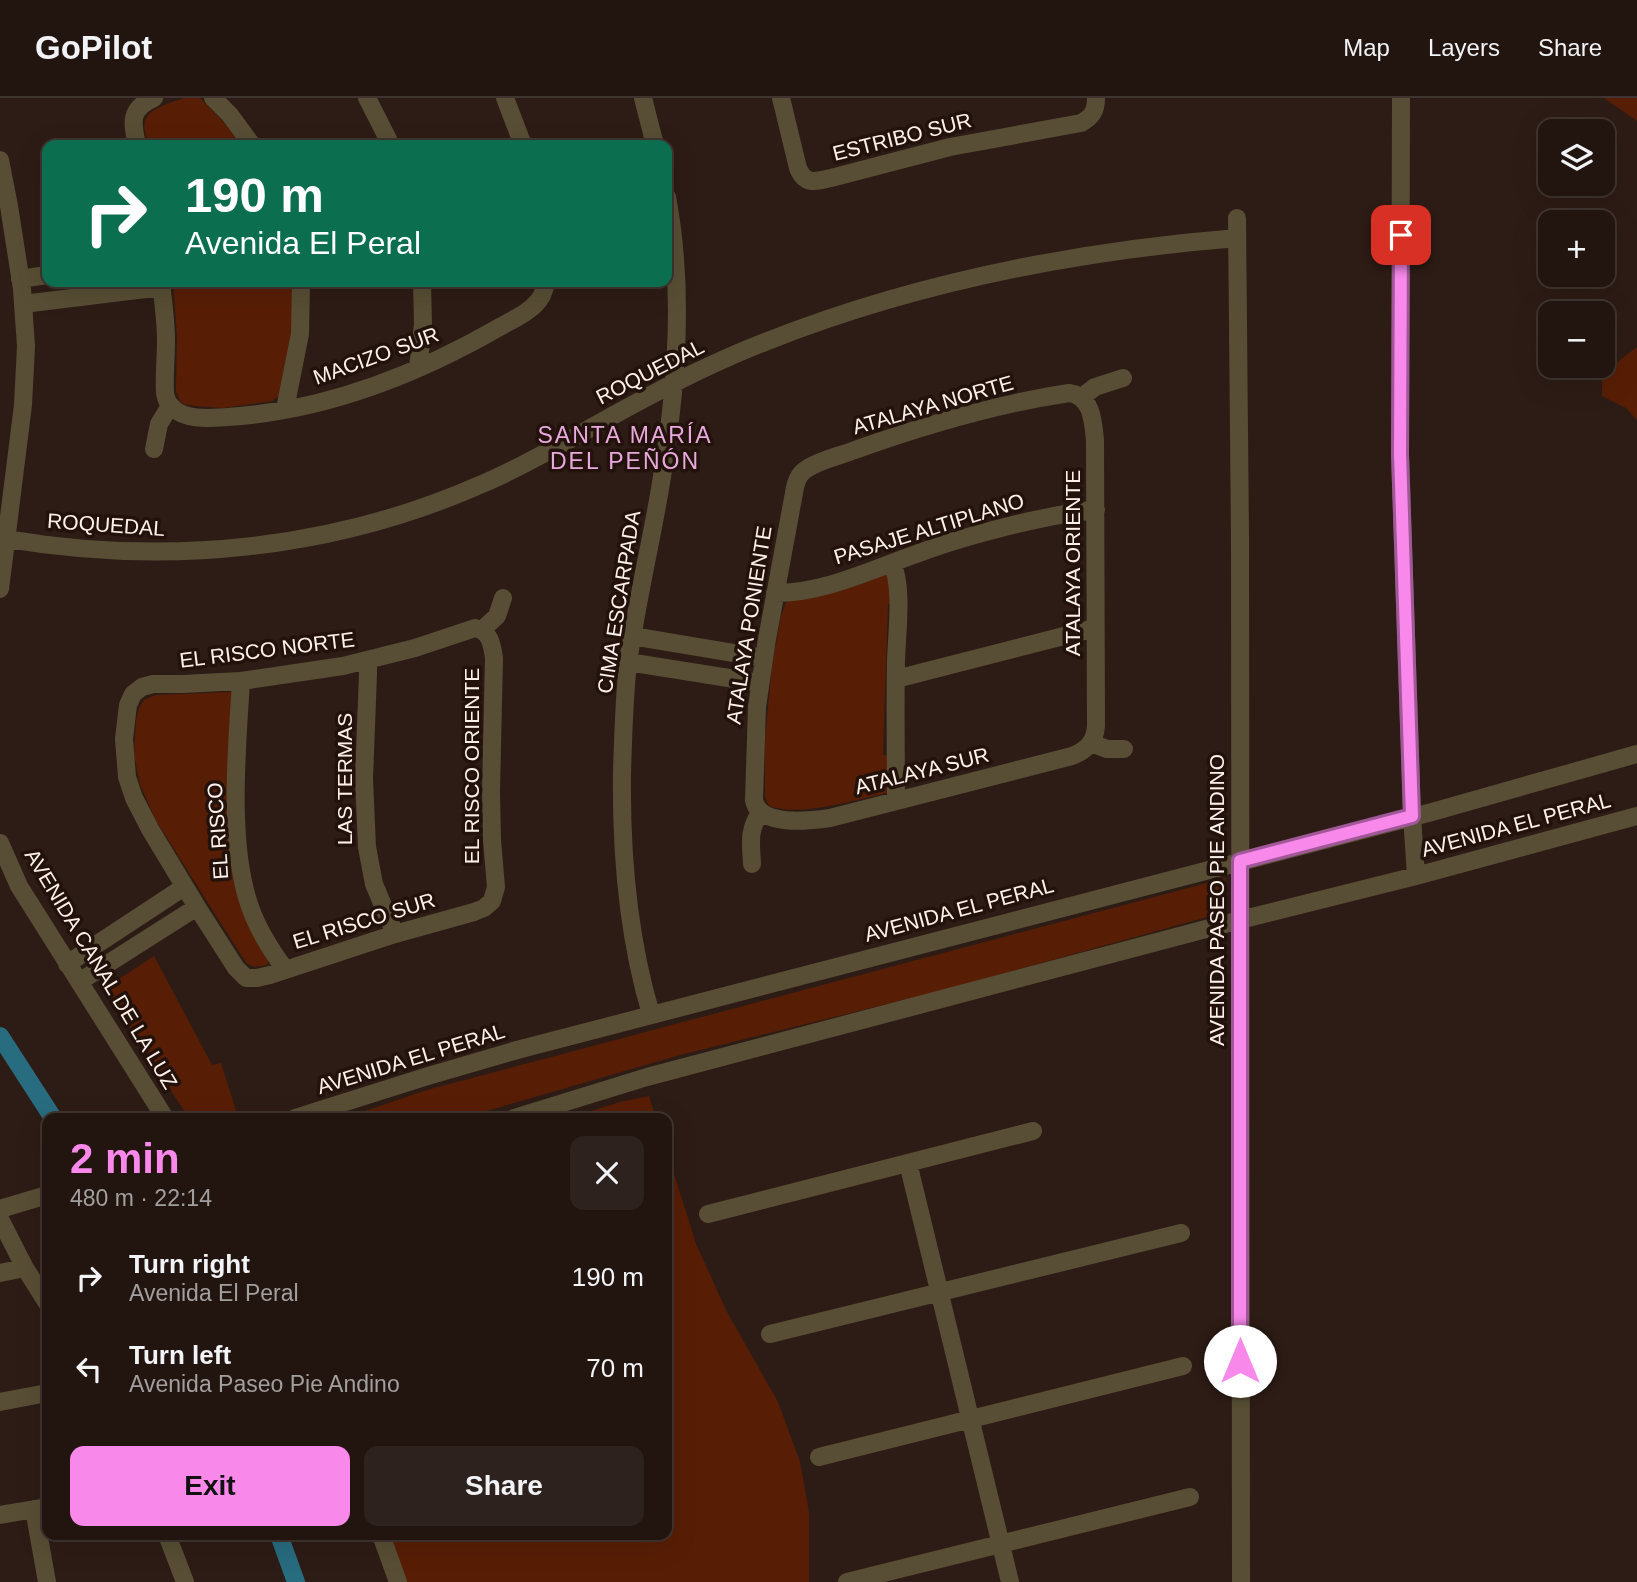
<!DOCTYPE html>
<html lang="en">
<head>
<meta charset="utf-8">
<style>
	:root { --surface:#221510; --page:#2e221e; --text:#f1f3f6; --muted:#a29f9f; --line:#3f3430; --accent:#f888ea }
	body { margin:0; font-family:Arial,sans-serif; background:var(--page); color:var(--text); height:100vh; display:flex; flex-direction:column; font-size:26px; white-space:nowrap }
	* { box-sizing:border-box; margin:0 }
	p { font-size:23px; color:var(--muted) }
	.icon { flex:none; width:38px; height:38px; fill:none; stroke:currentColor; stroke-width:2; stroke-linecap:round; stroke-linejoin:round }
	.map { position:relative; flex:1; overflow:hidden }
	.drawer { position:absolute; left:42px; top:1015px; width:630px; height:427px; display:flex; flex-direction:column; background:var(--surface); border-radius:14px; box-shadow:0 7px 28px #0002,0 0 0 2px var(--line) }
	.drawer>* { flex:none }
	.hud { position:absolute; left:42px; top:42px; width:630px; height:147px; border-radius:14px; box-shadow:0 7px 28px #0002,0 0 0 2px var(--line); background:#0b6e4f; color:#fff; overflow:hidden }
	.tools { position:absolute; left:1538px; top:21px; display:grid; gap:14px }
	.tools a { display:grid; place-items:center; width:77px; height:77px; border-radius:14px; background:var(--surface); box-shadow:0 7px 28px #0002,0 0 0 2px var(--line); font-size:35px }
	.pin { position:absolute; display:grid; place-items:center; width:60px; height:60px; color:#fff; margin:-30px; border-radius:14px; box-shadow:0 4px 10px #0006 }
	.me { position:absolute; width:77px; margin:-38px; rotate:0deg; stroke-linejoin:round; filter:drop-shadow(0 0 5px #0008) }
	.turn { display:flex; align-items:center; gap:24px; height:147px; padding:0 28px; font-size:32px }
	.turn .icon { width:91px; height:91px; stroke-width:2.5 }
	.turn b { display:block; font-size:49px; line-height:60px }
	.round { display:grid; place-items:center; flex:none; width:74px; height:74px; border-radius:14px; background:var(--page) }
	.summary { display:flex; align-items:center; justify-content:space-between; height:119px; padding:0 28px }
	h1 { font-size:42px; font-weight:700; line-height:52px; color:var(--accent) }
	.primary-button { display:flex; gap:14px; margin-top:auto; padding:14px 28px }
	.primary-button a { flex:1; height:80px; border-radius:14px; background:var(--accent); color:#111; font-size:28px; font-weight:700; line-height:80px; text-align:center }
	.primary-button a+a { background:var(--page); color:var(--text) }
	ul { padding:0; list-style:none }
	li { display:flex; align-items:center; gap:21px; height:91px; padding:0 28px }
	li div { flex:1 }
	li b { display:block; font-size:26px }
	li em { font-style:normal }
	header { display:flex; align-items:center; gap:42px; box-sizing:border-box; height:98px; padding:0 35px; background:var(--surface); border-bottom:2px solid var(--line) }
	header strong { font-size:33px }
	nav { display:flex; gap:38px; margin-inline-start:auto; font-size:24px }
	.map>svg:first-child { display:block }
	.green { fill:#581e05 }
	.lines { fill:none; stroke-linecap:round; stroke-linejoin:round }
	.canal { stroke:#286c7f; stroke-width:18 }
	.street { stroke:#584e35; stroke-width:18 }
	.route-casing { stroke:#a15898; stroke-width:18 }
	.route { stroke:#f888ea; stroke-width:12 }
	.labels { text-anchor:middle; stroke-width:7; stroke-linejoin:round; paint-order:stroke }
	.street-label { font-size:21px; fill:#fef1ec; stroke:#23120c }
	.neighbourhood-label { font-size:23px; letter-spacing:2px; fill:#e8a9de; stroke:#23120c }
</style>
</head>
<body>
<header>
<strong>GoPilot</strong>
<nav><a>Map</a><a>Layers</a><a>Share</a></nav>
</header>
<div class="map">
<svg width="1637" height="1484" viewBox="0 0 1637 1484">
	<rect width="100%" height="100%" fill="#2d1c15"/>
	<path class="green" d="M 184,0 L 200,0 L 226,27 L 241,47 L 148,47 C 147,40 143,31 145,24 C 147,10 172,5 184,0 Z
		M 1604,0 L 1637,0 L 1637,23 Z
		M 173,184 L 292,184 C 297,223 287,261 279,298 L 272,303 L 223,310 L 194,308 L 184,306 L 180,303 L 176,293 L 177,237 Z
		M 1637,249 L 1637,322 L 1626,310 L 1602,298 L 1602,280 L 1620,262 Z
		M 884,472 L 891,482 L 892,505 L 888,506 L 883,657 L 890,658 L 887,695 C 855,702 801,719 769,708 L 765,699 L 765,641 L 772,568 L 781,518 L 786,505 L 794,500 Z
		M 232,594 L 232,620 L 229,624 L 229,677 L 251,830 L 269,863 L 267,867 C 258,869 251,870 245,863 L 155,721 L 140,686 L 134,657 L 136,623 L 139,610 L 144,602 L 156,597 Z
		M 1226,780 L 1225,814 L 944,892 L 680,957 L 462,1020 L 344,1020 L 427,992 Z
		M 154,858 L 212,967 L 221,965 L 237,1016 L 223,1020 L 189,1020 L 104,891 Z
		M 649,998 L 656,1020 L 569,1020 L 620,1004 Z
		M 667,1053 L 696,1146 L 727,1214 L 778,1304 L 800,1364 L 809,1414 L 809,1484 L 405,1484 L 388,1437 L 667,1437 Z"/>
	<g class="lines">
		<path class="canal" d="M 0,938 L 53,1020
			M 279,1437 L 296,1484"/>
		<path class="street" d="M 213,0 L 230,17 L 252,47
			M 367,0 L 391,47
			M 505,0 L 523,47
			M 643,0 L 655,47
			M 781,0 L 798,70 C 805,87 815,84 831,80 L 950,49 L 1081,25 C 1092,19 1096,13 1096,0
			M 1401,0 L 1400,356 L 1412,718 L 1416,778
			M 137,47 C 132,24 129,11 154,0
			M 0,62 L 9,108 L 22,191 L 26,248 L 23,307 L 0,491
			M 1237,120 L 1240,439 L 1241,1484
			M 20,181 L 47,177
			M 161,184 C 163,203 166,223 166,242 C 166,260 164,278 165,295 C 166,301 168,306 172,309 C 185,323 211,320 228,319 C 323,313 416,277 498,230 C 512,222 533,213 541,199 C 544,194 545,189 546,184
			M 23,206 L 162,189
			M 418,270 L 423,227 L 422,184
			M 1069,295 C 1092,298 1093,323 1095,342 L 1096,628 C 1095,644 1087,652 1072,658 L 830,720 C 809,723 759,729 754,702 L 757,609 L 767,541 L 794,395 C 795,387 798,377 805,372 C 819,362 840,358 855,352 C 925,327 996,306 1069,295 Z
			M 1082,299 L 1095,289 L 1123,280
			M 285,311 L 300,236 L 301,184
			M 154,351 L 159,326 L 170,308
			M 7,441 C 167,468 333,452 482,386 C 516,372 548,353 580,336 C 640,302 701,269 765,244 C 916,184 1076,153 1237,140
			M 892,465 C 903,488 897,535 896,562 C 895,609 896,656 896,703
			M 775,495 C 825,495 873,471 919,455 C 951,443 984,434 1017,426 C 1043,420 1069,414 1096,412
			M 475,530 C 490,533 492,546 494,560 L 491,694 L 492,742 L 496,789 L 492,803 L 484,810 L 474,814 L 395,836 L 270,877 L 257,880 L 246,880 L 236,870 L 197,809 L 150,731 L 134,700 L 127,679 L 124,641 L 128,607 L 133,596 L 142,589 L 153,586 L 183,586 L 241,583 L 343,568 L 415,550 Z
			M 482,532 L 497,518 L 503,500
			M 632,538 L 764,560
			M 368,563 L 368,576 L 364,681 L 367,749 L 374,786 L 395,836
			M 628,564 L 760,585
			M 896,581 L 1095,530
			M 241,583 C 237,649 228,743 249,806 C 257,830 270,851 285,871
			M 1091,645 L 1107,651 L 1124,651
			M 0,745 L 19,788 L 165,1020
			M 752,766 C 751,745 748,733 760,715
			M 67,866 L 184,789
			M 79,884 L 197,809
			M 651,916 C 628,839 621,756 622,676 C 623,639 624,601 628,565 C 635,517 645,471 654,424 C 674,319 687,205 667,99
			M 295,1020 L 428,978 L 517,952 L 1432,714 L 1637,656
			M 514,1020 L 647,979 L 1240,822 L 1416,778 L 1637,718
			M 908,1065 L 1010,1484
			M 0,1111 L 47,1097
			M 708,1116 L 1033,1033
			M 0,1121 L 25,1170 L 47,1205
			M 0,1175 L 25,1170
			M 770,1236 L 1181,1135
			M 0,1304 L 47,1295
			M 819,1359 L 1183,1268
			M 34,1411 L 47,1484
			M 0,1417 L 47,1409
			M 167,1437 L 185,1484
			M 381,1437 L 398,1484
			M 847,1484 L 1190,1399"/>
	</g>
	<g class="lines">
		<g class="route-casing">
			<path id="route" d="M 1240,1263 L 1240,763 L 1412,718 L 1400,356 L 1401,137"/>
		</g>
		<use href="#route" class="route"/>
	</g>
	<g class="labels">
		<g class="street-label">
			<text transform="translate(902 39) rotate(-14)" y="7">ESTRIBO SUR</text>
			<text transform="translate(376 258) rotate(-20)" y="7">MACIZO SUR</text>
			<text transform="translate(650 274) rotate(-27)" y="7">ROQUEDAL</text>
			<text transform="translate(933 307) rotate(-16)" y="7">ATALAYA NORTE</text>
			<text transform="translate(106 427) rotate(4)" y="7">ROQUEDAL</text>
			<text transform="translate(929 431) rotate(-17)" y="7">PASAJE ALTIPLANO</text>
			<text transform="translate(1073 465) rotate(-90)" y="7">ATALAYA ORIENTE</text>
			<text transform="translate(619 504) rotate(-81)" y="7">CIMA ESCARPADA</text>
			<text transform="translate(749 527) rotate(-81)" y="7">ATALAYA PONIENTE</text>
			<text transform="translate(267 552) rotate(-7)" y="7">EL RISCO NORTE</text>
			<text transform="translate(472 668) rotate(-90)" y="7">EL RISCO ORIENTE</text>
			<text transform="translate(922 673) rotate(-14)" y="7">ATALAYA SUR</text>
			<text transform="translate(345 681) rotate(-90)" y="7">LAS TERMAS</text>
			<text transform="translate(1516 727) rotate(-15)" y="7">AVENIDA EL PERAL</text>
			<text transform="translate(218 733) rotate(-94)" y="7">EL RISCO</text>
			<text transform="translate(1217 802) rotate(-90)" y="7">AVENIDA PASEO PIE ANDINO</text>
			<text transform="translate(959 812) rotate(-15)" y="7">AVENIDA EL PERAL</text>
			<text transform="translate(364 823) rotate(-17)" y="7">EL RISCO SUR</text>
			<text transform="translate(101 871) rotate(59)" y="7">AVENIDA CANAL DE LA LUZ</text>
			<text transform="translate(411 961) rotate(-17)" y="7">AVENIDA EL PERAL</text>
		</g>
		<g class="neighbourhood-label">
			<text x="625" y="345">SANTA MARÍA<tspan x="625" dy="26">DEL PEÑÓN</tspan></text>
		</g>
	</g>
</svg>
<div class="tools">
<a><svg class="icon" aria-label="layers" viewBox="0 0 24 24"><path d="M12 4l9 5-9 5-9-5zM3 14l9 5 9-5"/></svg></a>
<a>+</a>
<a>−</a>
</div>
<div class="pin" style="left:1401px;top:137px;background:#d93025"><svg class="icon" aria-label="arrive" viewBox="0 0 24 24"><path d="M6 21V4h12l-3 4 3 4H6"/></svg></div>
<svg class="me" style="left:1240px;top:1263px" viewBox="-20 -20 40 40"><circle r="19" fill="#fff"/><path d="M0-13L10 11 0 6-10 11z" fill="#f888ea"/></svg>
<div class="hud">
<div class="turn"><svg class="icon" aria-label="right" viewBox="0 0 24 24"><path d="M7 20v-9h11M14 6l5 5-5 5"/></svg><div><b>190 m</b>Avenida El Peral</div></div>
</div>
<section class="drawer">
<div class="summary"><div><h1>2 min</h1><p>480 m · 22:14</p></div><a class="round"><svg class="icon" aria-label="close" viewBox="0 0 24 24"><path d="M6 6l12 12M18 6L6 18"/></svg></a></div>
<ul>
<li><svg class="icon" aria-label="right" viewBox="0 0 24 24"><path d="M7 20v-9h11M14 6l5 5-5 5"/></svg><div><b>Turn right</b><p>Avenida El Peral</p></div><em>190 m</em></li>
<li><svg class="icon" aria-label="left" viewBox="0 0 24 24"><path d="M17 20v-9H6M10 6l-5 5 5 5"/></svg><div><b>Turn left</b><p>Avenida Paseo Pie Andino</p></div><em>70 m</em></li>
</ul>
<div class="primary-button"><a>Exit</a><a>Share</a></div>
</section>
</div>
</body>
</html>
